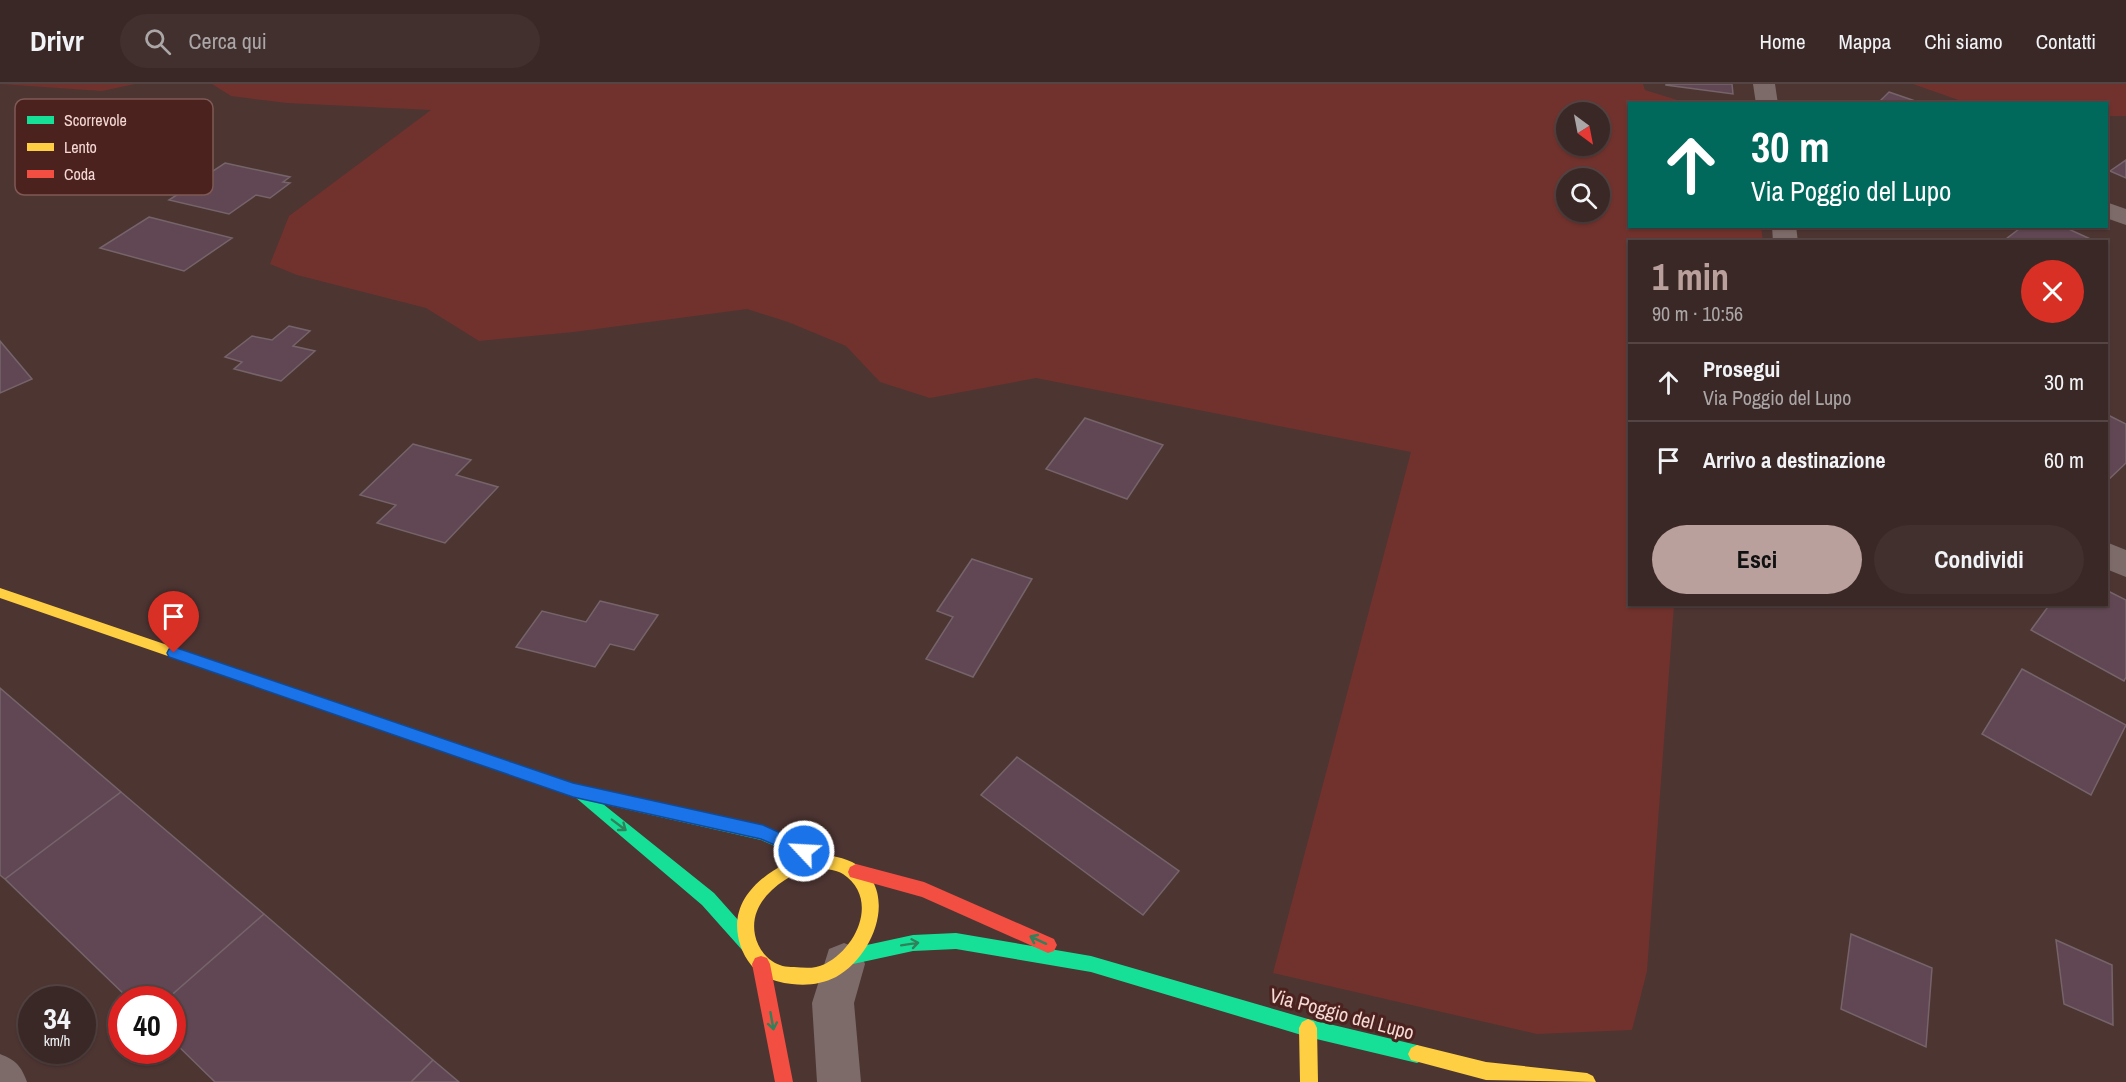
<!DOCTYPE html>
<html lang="it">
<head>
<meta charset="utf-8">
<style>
	:root { --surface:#3a2826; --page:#41302e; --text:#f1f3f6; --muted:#aba6a7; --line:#544443; --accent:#baa09c }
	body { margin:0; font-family:"Archivo Narrow",sans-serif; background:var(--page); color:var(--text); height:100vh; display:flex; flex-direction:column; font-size:22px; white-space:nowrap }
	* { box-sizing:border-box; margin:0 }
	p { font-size:20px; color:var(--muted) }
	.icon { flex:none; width:33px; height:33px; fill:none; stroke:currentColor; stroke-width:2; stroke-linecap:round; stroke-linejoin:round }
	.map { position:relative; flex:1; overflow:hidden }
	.sheet { position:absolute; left:1628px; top:156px; width:480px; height:366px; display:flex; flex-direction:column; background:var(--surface); border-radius:0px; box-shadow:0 2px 4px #0004,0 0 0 2px var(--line) }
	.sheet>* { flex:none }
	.guide { position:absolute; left:1628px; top:18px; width:480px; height:126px; border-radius:0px; box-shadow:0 2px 4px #0004,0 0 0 2px var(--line); background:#00695c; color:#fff; overflow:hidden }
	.needle { width:39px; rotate:148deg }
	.buttons { position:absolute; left:1556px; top:18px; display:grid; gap:12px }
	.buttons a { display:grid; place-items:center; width:54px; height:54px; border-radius:50%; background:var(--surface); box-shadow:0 2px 4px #0004,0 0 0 2px var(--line); font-size:30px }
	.speed { position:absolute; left:18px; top:902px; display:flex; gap:12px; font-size:30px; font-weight:700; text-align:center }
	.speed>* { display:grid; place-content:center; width:78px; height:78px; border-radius:50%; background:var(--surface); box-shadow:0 2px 4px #0004,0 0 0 2px var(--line); line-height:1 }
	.speed small { font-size:15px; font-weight:400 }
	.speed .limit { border:9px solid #d22; background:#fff; color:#111 }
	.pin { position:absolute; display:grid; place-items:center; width:51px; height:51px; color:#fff; margin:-62px -26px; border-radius:50% 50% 50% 0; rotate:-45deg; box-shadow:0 0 6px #0007 }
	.pin .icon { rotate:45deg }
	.me { position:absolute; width:66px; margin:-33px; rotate:295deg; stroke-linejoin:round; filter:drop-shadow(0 0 4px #0008) }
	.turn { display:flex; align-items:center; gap:21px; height:126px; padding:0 24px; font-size:27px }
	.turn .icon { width:78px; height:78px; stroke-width:2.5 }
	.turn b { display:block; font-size:42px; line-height:51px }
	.round { display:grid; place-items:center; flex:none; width:63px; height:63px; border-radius:32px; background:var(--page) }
	.head { display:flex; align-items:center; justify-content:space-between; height:102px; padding:0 24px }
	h1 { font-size:36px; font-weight:800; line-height:45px; color:var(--accent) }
	.button { display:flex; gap:12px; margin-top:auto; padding:12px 24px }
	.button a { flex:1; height:69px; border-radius:36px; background:var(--accent); color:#111; font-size:24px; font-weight:800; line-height:69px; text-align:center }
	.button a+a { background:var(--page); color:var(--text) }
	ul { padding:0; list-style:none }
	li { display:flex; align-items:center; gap:18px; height:78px; padding:0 24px; border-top:2px solid var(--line) }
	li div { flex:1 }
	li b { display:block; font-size:22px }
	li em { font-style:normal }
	header { display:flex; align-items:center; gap:36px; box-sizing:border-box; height:84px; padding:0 30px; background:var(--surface); border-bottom:2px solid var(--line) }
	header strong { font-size:28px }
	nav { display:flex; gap:33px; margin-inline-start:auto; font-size:21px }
	.search { width:420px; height:54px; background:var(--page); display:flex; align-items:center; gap:15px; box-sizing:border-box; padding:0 21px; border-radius:33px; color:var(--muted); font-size:22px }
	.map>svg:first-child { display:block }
	.green { fill:#71322d; fill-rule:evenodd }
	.building { fill:#614753; stroke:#76646a; stroke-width:1.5 }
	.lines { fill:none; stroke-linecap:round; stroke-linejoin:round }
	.lane { fill:#7d6b69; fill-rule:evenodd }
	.street { fill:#7d6b69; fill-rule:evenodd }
	.fast { fill:#16e098; fill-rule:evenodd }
	.slow { fill:#ffcf43; fill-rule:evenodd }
	.jam { fill:#f24e42; fill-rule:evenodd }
	.oneway { stroke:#31815b }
	.route { fill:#1a73e8; stroke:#114b97; stroke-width:1.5 }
	.labels { text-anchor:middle; stroke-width:6; stroke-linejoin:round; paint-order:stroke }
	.near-street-label { font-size:20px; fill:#f5d9d5; stroke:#4c221e }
	.key { fill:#4c221e; stroke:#7f5955; stroke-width:1.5 }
	.key-label { font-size:16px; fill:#f5d9d5 }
</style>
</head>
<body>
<header>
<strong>Drivr</strong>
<div class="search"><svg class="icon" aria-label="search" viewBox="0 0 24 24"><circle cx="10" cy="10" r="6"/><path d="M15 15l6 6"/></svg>Cerca qui</div>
<nav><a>Home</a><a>Mappa</a><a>Chi siamo</a><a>Contatti</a></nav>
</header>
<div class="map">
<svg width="2126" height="998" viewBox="0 0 2126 998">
	<rect width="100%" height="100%" fill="#4d3532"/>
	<path class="green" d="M 0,0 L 135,0 L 102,7 Z
		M 212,0 L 1643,0 L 1645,6 L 1687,19 L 1629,20 L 1629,142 L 1761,143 L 1763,157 L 1629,158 L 1629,520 L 1674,521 L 1647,887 L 1632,946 L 1537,950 L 1273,889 L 1411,368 L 1036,294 L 930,314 L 880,298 L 846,262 L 788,238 L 747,225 L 574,248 L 479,257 L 426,224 L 297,191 L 270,180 L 289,132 L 431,26 L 287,19 L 231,12 ZM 1566,28 L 1599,28 L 1599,62 L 1566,62 ZM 1566,94 L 1599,94 L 1599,128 L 1566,128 Z
		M 1913,0 L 2126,0 L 2126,32 L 2106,32 L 2106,20 L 1967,19 Z"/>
	<path class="building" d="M 1666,0 L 1732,0 L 1733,10 L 1666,1 Z
		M 1889,8 L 1924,20 L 1877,20 Z
		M 2126,76 L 2126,94 L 2110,87 Z
		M 225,79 L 290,93 L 283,98 L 290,99 L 270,114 L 256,111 L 229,130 L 169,116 Z
		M 149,133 L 232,154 L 184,187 L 100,164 Z
		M 2023,142 L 2062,142 L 2097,158 L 2002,158 Z
		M 289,242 L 310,247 L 293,262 L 315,267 L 281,297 L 234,285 L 242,278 L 225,273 L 252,252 L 272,256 Z
		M 0,257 L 32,295 L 0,309 Z
		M 2106,330 L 2126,340 L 2126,379 L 2106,398 Z
		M 1085,334 L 1163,361 L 1127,415 L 1046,385 Z
		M 413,360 L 471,376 L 456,391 L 498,403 L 445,459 L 377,439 L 396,421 L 360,411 Z
		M 972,475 L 1032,495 L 973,593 L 926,575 L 953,533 L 937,527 Z
		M 2106,506 L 2126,516 L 2126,593 L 2124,597 L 2031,546 L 2050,520 L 2106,520 Z
		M 600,517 L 658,531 L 634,566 L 610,560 L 595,583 L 516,563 L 542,527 L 586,538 Z
		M 2022,585 L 2126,641 L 2091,711 L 1982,650 Z
		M 0,604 L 121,708 L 5,795 L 0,791 Z
		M 1017,673 L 1179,787 L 1143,831 L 981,711 Z
		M 121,708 L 264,830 L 167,915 L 129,915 L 5,795 Z
		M 264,830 L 433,976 L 411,998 L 215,998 L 172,956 L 172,915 L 167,915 Z
		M 1851,850 L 1932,884 L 1926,963 L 1841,925 Z
		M 2056,856 L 2112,881 L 2113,941 L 2064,920 Z
		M 433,976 L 459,998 L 411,998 Z"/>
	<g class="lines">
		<path class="lane" d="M 0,970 C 16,976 21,982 27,998 L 0,998 Z"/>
		<path class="street" d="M 1753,0 L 1775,0 L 1778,20 L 1756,20 Z
			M 2106,118 L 2126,125 L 2126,141 L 2106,134 Z
			M 1772,142 L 1796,142 L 1798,158 L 1773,158 Z
			M 2106,458 L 2126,466 L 2126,493 L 2106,485 Z
			M 844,859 L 859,865 L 865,880 L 854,919 L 861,998 L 817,998 L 812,919 L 829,865 Z"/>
		<path class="fast" d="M 318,612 L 573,699 L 763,742 L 830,771 L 832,776 L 830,781 L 824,783 L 761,756 L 603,720 L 714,809 L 755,855 L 758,861 L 755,867 L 749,869 L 743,867 L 702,821 L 575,713 L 313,622 L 311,618 L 313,614 Z
			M 956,849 L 1091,872 L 1308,935 L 1417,961 L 1423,964 L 1426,970 L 1423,976 L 1417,979 L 1308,953 L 1091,888 L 956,865 L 913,867 L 853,880 L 847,878 L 844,872 L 847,866 L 853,864 L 913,851 Z"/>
		<path class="slow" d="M 0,504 L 323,614 L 325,618 L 323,622 L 318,624 L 0,514 Z
			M 812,768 C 825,771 839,772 852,778 C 901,803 875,872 836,893 C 822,900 807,902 792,900 C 780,899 767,895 758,888 C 748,880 740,865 738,852 C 730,807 776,781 812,768 ZM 812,782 C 821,785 835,785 843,790 C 879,814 858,863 825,880 C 815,885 805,884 794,883 C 786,883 779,882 772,877 C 763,871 757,861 755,851 C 748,816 784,793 812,782 Z
			M 1308,935 L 1314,938 L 1317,944 L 1318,998 L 1300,998 L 1299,944 L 1302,938 Z
			M 1417,961 L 1486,978 L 1587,989 L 1593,992 L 1596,998 L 1486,996 L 1411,976 L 1408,970 L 1411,964 Z"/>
		<path class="jam" d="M 856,780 L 924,798 L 1054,855 L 1057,861 L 1054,867 L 1048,869 L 922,813 L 850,793 L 848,788 L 850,783 Z
			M 761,872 L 767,874 L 770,880 L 793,998 L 775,998 L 752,880 L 755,874 Z"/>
	</g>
	<defs><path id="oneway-shaft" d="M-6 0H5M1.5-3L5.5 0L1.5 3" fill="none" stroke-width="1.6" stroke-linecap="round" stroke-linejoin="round" transform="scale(1.5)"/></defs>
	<g class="oneway">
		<use href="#oneway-shaft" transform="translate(619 741) rotate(37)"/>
		<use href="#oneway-shaft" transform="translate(1038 856) rotate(-155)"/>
		<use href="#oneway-shaft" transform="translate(910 860) rotate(-9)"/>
		<use href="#oneway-shaft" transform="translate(772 937) rotate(80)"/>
	</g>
	<path class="route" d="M 174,563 L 573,699 L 763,741 L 809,762 L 812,767 L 809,772 L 804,774 L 761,755 L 573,713 L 169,573 L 167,569 L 169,565 Z"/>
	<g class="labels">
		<g class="near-street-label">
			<text transform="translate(1342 930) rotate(15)" y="7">Via Poggio del Lupo</text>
		</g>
	</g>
	<rect x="15" y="15" width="198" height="96" rx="9" class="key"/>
	<rect x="27" y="32" width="27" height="8" fill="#16e098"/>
	<rect x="27" y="59" width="27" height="8" fill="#ffcf43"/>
	<rect x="27" y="86" width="27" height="8" fill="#f24e42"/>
	<g class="key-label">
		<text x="64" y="42">Scorrevole</text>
		<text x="64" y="69">Lento</text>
		<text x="64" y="96">Coda</text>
	</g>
</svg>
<div class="buttons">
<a><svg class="needle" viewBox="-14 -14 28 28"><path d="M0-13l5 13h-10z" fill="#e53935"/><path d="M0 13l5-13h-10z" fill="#aba6a7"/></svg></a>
<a><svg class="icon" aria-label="search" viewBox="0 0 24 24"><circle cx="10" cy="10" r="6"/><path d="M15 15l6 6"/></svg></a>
</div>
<div class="speed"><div>34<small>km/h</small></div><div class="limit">40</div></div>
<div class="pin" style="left:174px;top:569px;background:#d93025"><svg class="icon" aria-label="arrive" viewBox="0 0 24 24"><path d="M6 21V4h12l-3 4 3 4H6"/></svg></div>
<svg class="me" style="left:804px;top:767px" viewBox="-20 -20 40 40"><circle r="17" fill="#1a73e8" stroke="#fff" stroke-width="3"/><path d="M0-11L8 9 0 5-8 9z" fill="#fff"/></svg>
<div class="guide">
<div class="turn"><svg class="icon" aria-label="ahead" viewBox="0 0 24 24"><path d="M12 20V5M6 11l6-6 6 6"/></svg><div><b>30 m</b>Via Poggio del Lupo</div></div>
</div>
<section class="sheet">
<div class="head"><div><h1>1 min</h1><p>90 m · 10:56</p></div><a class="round" style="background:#d93025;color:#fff"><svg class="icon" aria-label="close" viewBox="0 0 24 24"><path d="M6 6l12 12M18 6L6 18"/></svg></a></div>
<ul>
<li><svg class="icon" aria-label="ahead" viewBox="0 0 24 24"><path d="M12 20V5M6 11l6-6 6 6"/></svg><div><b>Prosegui</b><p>Via Poggio del Lupo</p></div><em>30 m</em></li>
<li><svg class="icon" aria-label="arrive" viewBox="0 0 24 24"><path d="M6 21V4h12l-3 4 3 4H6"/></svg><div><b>Arrivo a destinazione</b></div><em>60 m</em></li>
</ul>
<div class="button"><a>Esci</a><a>Condividi</a></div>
</section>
</div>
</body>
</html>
